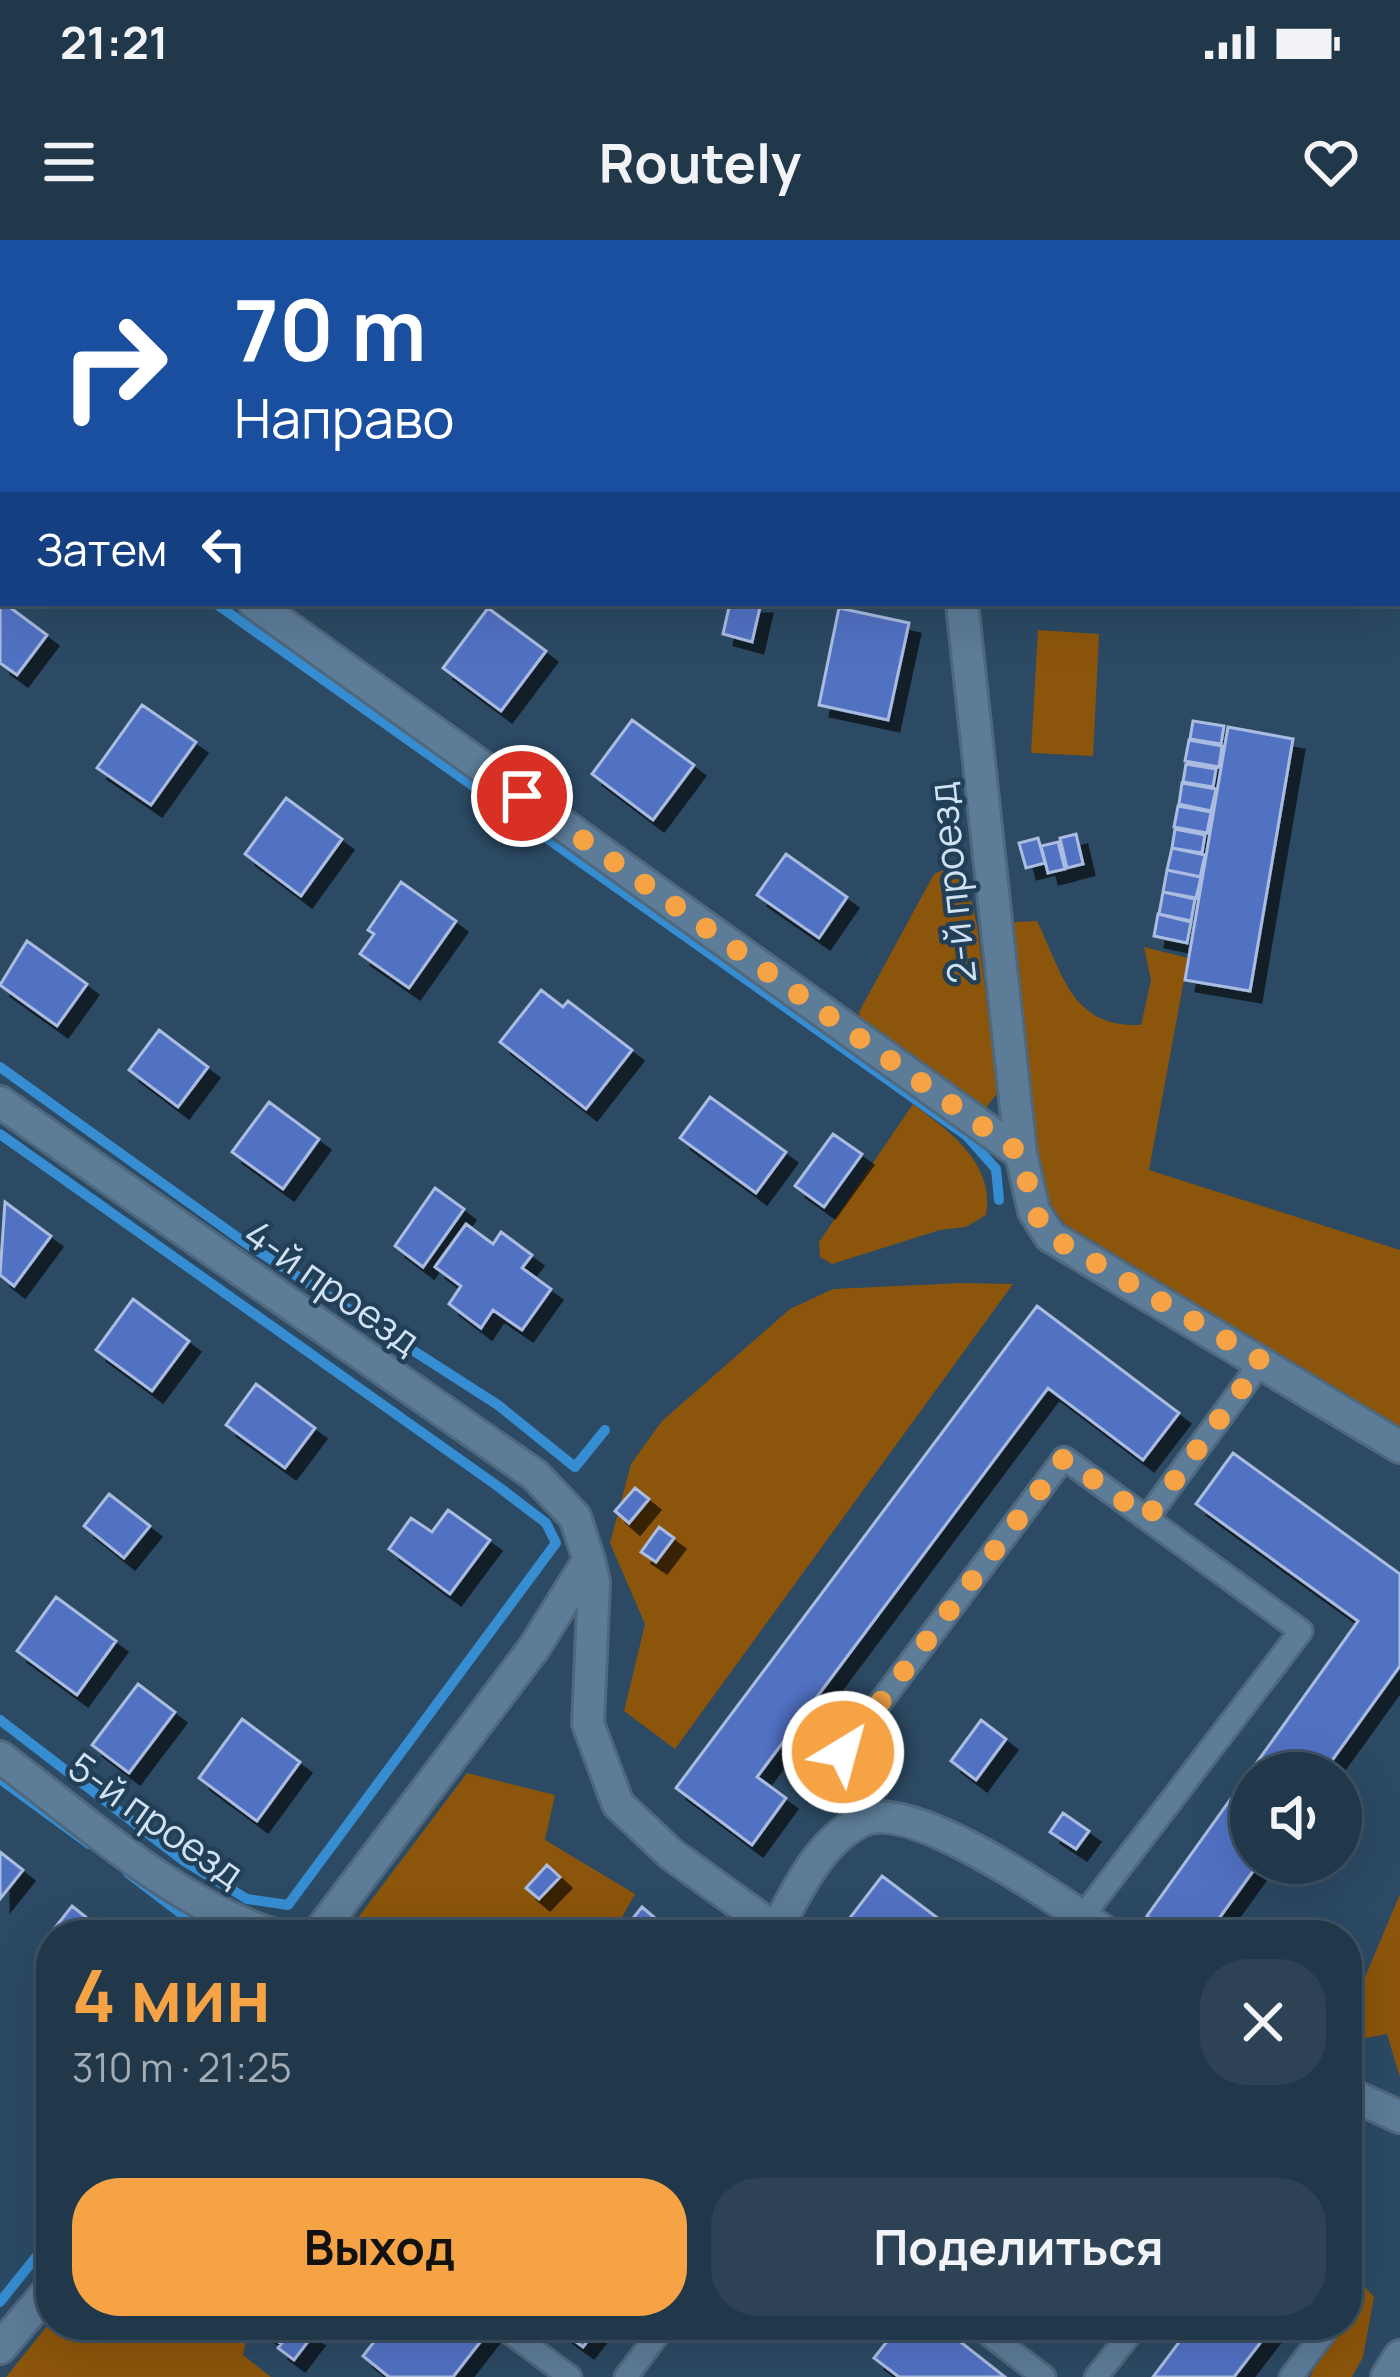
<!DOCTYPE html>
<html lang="ru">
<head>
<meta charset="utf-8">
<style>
	:root { --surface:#21384b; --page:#2d4355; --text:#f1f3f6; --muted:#a2acb5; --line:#3e5263; --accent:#f5a345 }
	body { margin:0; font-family:Manrope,sans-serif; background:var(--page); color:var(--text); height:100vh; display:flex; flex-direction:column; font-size:45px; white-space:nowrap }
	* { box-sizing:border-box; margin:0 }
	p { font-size:39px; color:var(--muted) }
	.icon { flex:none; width:66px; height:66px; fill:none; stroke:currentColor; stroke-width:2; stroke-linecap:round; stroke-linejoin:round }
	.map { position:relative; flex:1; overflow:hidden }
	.side { position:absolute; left:36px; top:1680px; width:1326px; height:420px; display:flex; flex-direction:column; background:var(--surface); border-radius:48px; box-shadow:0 12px 48px #0002,0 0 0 3px var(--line) }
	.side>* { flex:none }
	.top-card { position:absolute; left:0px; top:0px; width:1401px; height:366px; box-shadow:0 12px 48px #0002,0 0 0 3px var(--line); background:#1a4fa0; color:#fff; overflow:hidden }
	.fabs { position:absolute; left:1230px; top:1512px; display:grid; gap:24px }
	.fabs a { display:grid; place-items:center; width:132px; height:132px; border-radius:50%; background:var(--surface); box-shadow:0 12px 48px #0002,0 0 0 3px var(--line); font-size:60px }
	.pin { position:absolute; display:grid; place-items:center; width:102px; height:102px; color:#fff; margin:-51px; border:6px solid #fff; border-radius:50%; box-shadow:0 3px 12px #0007 }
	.me { position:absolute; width:132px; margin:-66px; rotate:37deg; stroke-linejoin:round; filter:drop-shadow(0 0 9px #0008) }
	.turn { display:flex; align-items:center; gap:42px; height:252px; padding:0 36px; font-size:54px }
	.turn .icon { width:156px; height:156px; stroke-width:2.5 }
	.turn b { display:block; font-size:84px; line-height:102px }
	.then { display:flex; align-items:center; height:114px; padding:0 36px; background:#0003; gap:24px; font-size:45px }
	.round { display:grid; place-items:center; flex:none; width:126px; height:126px; border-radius:48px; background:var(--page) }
	.head { display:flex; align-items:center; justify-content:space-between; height:204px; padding:0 36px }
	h1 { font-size:72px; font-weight:700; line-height:90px; color:var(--accent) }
	.cta { display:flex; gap:24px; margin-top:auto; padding:24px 36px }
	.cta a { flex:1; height:138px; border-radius:48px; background:var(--accent); color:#111; font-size:48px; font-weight:700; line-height:138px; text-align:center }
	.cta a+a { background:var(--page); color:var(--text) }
	.status { display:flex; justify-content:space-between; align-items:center; height:84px; padding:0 60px; background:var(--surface); direction:ltr }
	.status svg { height:33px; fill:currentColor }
	header { display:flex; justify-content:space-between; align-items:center; height:156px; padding:0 36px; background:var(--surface); font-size:54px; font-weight:700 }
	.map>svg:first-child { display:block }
	.green { fill:#8b550b }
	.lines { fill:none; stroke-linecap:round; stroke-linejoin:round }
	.stream { stroke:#368dd1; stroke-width:10 }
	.building { fill:#5171c3; stroke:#abbce1; stroke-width:3; filter:url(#shadow) }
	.lane-casing { stroke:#4f687d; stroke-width:27 }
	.street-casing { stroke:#4f687d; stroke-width:36 }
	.lane { stroke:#5d7c98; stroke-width:21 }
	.street { stroke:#5d7c98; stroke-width:30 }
	.route { stroke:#f5a345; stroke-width:21; stroke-dasharray:0 37.8 }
	.labels { text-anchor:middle; stroke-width:9; stroke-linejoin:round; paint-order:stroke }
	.street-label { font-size:39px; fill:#d0e1f1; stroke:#223f58 }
</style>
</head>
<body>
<div class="status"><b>21:21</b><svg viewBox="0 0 49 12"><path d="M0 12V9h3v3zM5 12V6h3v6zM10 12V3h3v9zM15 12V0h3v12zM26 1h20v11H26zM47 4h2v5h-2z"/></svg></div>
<header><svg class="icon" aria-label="menu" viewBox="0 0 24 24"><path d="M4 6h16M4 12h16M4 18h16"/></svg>Routely<svg class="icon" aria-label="heart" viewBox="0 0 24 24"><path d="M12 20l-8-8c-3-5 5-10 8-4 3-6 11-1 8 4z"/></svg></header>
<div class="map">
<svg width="1400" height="2137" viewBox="0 0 1400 2137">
	<defs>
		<filter id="shadow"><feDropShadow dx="11" dy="11" stdDeviation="0" flood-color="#0009"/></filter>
	</defs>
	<rect width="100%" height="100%" fill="#2c4a64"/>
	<path class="green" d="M 1038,390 L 1099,394 L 1093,516 L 1031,513 Z
		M 962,622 L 977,685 L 998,852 L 985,869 L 977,869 L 862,786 L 859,772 L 934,634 Z
		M 1037,681 C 1063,734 1071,788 1141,785 L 1151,740 L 1144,707 L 1188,718 L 1149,930 L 1400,1010 L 1400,1187 L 1065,984 C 1011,922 1020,764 1014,682 Z
		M 913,864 C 950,892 995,923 986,975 L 966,987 L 940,990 L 832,1024 L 820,1017 L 819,1002 Z
		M 962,1043 L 1013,1044 L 675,1509 L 624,1471 L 645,1384 L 610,1303 L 631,1224 L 662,1181 L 790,1069 L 833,1049 Z
		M 467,1533 L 555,1555 L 545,1600 L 635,1654 L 612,1695 L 345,1695 Z
		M 1400,1654 L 1400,1837 L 1387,1794 L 1360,1799 L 1347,1780 Z
		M 1355,2036 L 1374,2057 L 1363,2117 L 1352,2137 L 1310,2137 L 1335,2085 L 1347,2085 L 1347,2038 Z
		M 51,2081 L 51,2085 L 249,2085 L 243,2115 L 271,2137 L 6,2137 Z"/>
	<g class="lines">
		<path class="stream" d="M 215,363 L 967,896 L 996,929 L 999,960
			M 0,827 L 244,1002 L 498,1165 L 575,1227 L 605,1190
			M 0,894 L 496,1245 L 546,1283 L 556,1303 L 288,1665 L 247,1659 L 184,1621 L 0,1480
			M 0,1539 L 89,1604
			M 128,1633 L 209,1695
			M 0,2062 L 51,1998"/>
	</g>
	<path class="building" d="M 1398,154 L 1400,154 L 1398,323 Z
		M 0,360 L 47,395 L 17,435 L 0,423 Z
		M 730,363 L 761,363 L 752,402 L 723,394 Z
		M 488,368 L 546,411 L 501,471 L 443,428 Z
		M 839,368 L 909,383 L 888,480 L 819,465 Z
		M 142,465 L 196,502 L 151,565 L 97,528 Z
		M 632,480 L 694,525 L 653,580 L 592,534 Z
		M 1193,481 L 1224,486 L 1221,504 L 1190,499 Z
		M 1228,487 L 1293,499 L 1250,751 L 1185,740 Z
		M 1189,500 L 1222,506 L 1219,527 L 1185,521 Z
		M 1186,524 L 1216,529 L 1213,547 L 1183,542 Z
		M 1182,543 L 1216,549 L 1211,571 L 1179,564 Z
		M 286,558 L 342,599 L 301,656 L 245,614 Z
		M 1178,566 L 1211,572 L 1207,593 L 1174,587 Z
		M 1175,589 L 1205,595 L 1202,613 L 1172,608 Z
		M 1076,594 L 1083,624 L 1067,628 L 1060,598 Z
		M 1038,598 L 1045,623 L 1026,628 L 1019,603 Z
		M 1058,602 L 1065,629 L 1048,633 L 1041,606 Z
		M 1172,608 L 1205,615 L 1200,637 L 1167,630 Z
		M 786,614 L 847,657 L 819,698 L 757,655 Z
		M 1167,630 L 1201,637 L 1196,658 L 1163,652 Z
		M 401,642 L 456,681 L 409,748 L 360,714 L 374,694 L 368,690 Z
		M 1163,652 L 1195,659 L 1191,681 L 1159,674 Z
		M 1158,674 L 1191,682 L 1187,703 L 1154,696 Z
		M 27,701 L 87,744 L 57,786 L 0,745 Z
		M 541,750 L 563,767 L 568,761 L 632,810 L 586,869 L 500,802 Z
		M 159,790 L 208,827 L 178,867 L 129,830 Z
		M 710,857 L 786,912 L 756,953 L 680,898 Z
		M 269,862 L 319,899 L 283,949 L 232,912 Z
		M 833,894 L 862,914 L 824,967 L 795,946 Z
		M 435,948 L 464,969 L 423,1027 L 395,1006 Z
		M 5,962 L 51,996 L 14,1046 L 0,1035 Z
		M 466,984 L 493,1004 L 501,992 L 532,1015 L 522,1028 L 551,1049 L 522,1090 L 493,1070 L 481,1088 L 449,1064 L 461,1046 L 435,1027 Z
		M 133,1059 L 189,1101 L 152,1151 L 96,1110 Z
		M 1037,1066 L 1179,1173 L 1143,1220 L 1048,1148 L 757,1537 L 786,1558 L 752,1605 L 676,1548 Z
		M 256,1144 L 315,1188 L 285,1228 L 226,1185 Z
		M 1233,1213 L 1400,1334 L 1400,1426 L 1323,1533 L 1251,1533 L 1251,1623 L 1259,1623 L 1207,1695 L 1173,1695 L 1147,1676 L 1358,1381 L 1196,1264 Z
		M 635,1248 L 649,1259 L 629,1283 L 615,1271 Z
		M 109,1254 L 150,1286 L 124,1318 L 84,1286 Z
		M 448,1270 L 490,1300 L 450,1354 L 389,1309 L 411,1278 L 432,1292 Z
		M 659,1287 L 674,1298 L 656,1322 L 641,1312 Z
		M 56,1357 L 116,1401 L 77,1455 L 17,1411 Z
		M 138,1444 L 175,1472 L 129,1533 L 92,1505 Z
		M 242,1479 L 300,1522 L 257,1581 L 199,1538 Z
		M 981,1480 L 1006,1499 L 976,1540 L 951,1521 Z
		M 1063,1573 L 1089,1591 L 1076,1609 L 1050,1592 Z
		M 0,1612 L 23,1630 L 0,1659 Z
		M 547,1625 L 560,1637 L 539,1659 L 526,1648 Z
		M 882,1636 L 960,1695 L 853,1695 L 843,1687 Z
		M 72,1666 L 108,1695 L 51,1695 L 51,1702 L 47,1698 Z
		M 642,1667 L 656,1679 L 643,1695 L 628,1695 L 623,1691 Z
		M 269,2085 L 294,2085 L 280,2103 L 264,2091 Z
		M 296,2085 L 313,2095 L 294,2120 L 278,2108 Z
		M 387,2085 L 479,2085 L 488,2092 L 453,2137 L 389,2137 L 363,2116 Z
		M 553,2085 L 600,2085 L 583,2107 Z
		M 900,2085 L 939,2085 L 1005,2137 L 899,2137 L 874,2118 Z
		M 1192,2085 L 1274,2085 L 1234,2137 L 1153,2137 Z"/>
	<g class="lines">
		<g class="lane-casing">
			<path id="lane" d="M 1398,33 L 1400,33
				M 1147,1278 L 1262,1121
				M 866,1579 L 843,1512 L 1064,1218 L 1301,1391 L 1082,1677
				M 500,2085 L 570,2137
				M 977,2085 L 1044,2137
				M 626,2137 L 665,2085
				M 1096,2137 L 1137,2085
				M 1291,2137 L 1330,2085"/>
		</g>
		<g class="street-casing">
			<path id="street" d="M 912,0 L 912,3
				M 254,363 L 1021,914 L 1034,971 L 1050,996 L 1400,1207
				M 962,363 L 1021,914
				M 0,862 L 535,1235 L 575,1277 L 589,1320 L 594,1342 L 588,1484 L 618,1564 L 671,1614 L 776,1690 C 797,1651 819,1602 861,1581 C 914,1556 1063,1664 1109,1695
				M 0,1517 C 86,1581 171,1662 274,1695
				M 317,1695 L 534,1408 L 589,1320
				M 1347,1853 L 1400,1877
				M 0,2108 L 51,2048
				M 1387,2137 L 1400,2116"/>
		</g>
		<use href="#lane" class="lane"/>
		<use href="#street" class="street"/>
	</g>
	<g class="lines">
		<path class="route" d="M 522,556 L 1021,914 L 1034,971 L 1050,996 L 1262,1121 L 1147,1278 L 1064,1218 L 843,1512"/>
	</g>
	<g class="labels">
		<g class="street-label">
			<text transform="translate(952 643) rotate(-96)" y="14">2-й проезд</text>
			<text transform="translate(332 1047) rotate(35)" y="14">4-й проезд</text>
			<text transform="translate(156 1580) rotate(35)" y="14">5-й проезд</text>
		</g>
	</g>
</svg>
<div class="fabs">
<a><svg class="icon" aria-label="sound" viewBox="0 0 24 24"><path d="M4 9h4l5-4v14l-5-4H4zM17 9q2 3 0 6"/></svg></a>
</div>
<div class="pin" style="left:522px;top:556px;background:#d93025"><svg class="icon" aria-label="arrive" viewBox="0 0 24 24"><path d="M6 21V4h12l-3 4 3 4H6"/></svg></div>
<svg class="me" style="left:843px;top:1512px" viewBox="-20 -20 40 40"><circle r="17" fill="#f5a345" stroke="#fff" stroke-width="3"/><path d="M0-11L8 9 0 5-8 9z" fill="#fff"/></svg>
<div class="top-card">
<div class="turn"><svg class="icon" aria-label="right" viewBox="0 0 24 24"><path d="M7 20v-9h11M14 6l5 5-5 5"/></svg><div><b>70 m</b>Направо</div></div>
<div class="then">Затем<svg class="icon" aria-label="left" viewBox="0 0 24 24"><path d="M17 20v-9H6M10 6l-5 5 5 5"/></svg></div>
</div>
<section class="side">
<div class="head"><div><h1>4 мин</h1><p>310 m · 21:25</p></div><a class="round"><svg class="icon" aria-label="close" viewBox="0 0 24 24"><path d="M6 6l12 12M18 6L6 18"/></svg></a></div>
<div class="cta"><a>Выход</a><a>Поделиться</a></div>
</section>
</div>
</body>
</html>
